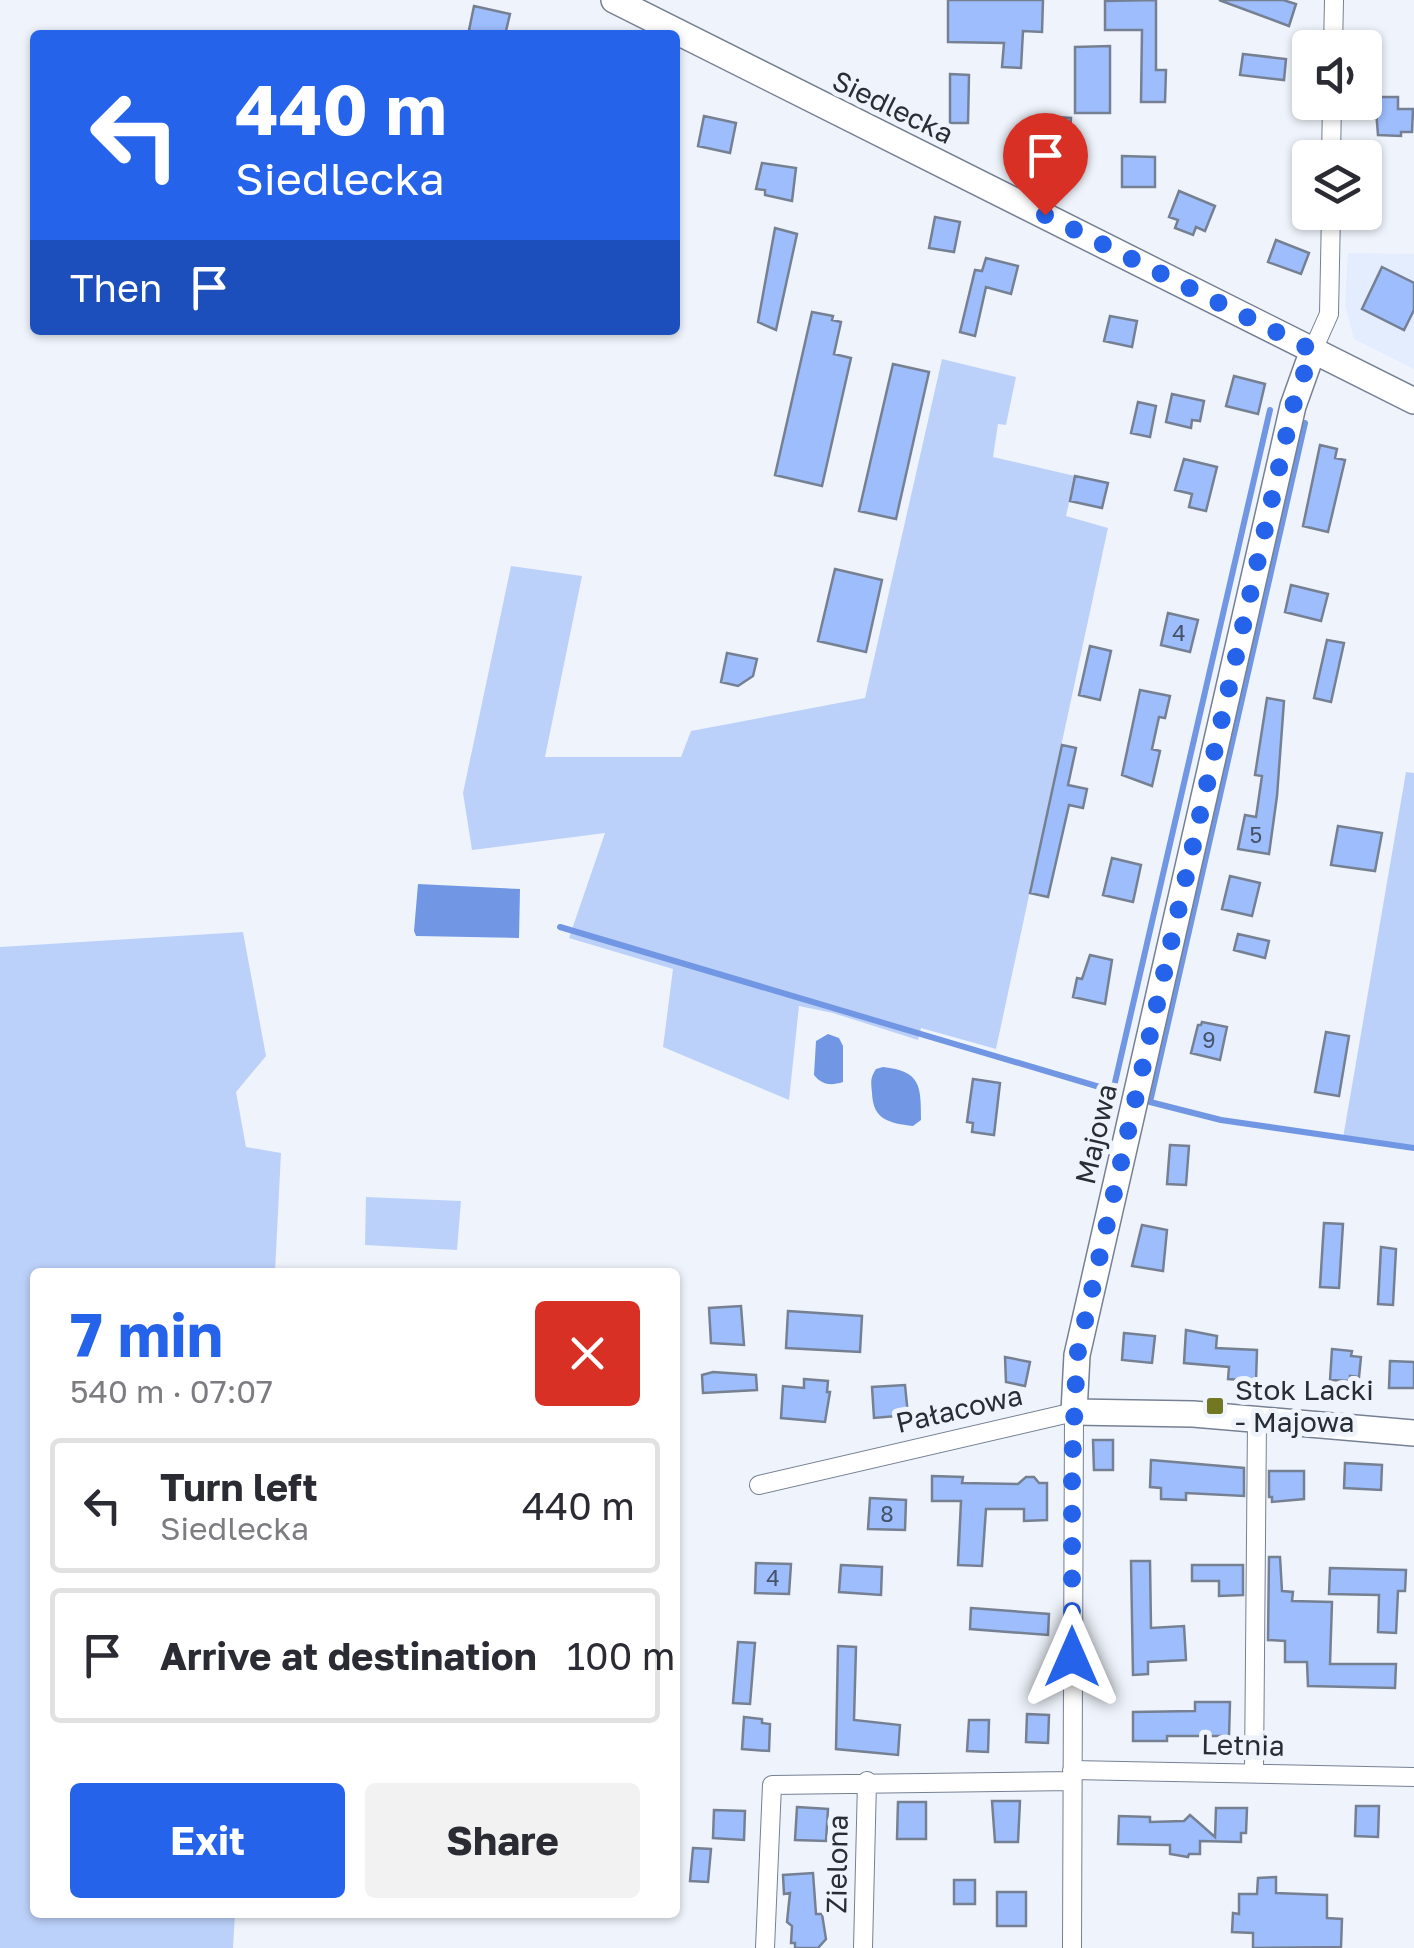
<!DOCTYPE html>
<html lang="en">
<head>
<meta charset="utf-8">
<style>
	:root { --surface:#fff; --page:#f2f2f3; --text:#2b2b33; --muted:#7c7c81; --line:#e1e1e2; --accent:#2563eb }
	body { margin:0; font-family:"Golos Text",sans-serif; background:var(--page); color:var(--text); height:100vh; display:flex; flex-direction:column; font-size:38px; white-space:nowrap }
	* { box-sizing:border-box; margin:0 }
	p { font-size:32px; color:var(--muted) }
	.icon { flex:none; width:55px; height:55px; fill:none; stroke:currentColor; stroke-width:2; stroke-linecap:round; stroke-linejoin:round }
	.map { position:relative; flex:1; overflow:hidden }
	.details { position:absolute; left:30px; top:1268px; width:650px; height:650px; display:flex; flex-direction:column; background:var(--surface); border-radius:10px; box-shadow:0 2px 8px #0004 }
	.details>* { flex:none }
	.banner { position:absolute; left:30px; top:30px; width:650px; height:305px; border-radius:10px; box-shadow:0 2px 8px #0004; background:#2563eb; color:#fff; overflow:hidden }
	.tools { position:absolute; left:1292px; top:30px; display:grid; gap:20px }
	.tools a { display:grid; place-items:center; width:90px; height:90px; border-radius:10px; background:var(--surface); box-shadow:0 2px 8px #0004; font-size:50px }
	.pin { position:absolute; display:grid; place-items:center; width:85px; height:85px; color:#fff; margin:-102px -42px; border-radius:50% 50% 50% 0; rotate:-45deg; box-shadow:0 0 10px #0007 }
	.pin .icon { rotate:45deg }
	.me { position:absolute; width:110px; margin:-55px; rotate:0deg; stroke-linejoin:round; filter:drop-shadow(0 0 8px #0008) }
	.turn { display:flex; align-items:center; gap:35px; height:210px; padding:0 40px; font-size:45px }
	.turn .icon { width:130px; height:130px; stroke-width:2.5 }
	.turn b { display:block; font-size:70px; line-height:85px }
	.then { display:flex; align-items:center; height:95px; padding:0 40px; background:#0003; gap:20px; font-size:38px }
	.round { display:grid; place-items:center; flex:none; width:105px; height:105px; border-radius:10px; background:var(--page) }
	.summary { display:flex; align-items:center; justify-content:space-between; height:170px; padding:0 40px }
	h1 { font-size:60px; font-weight:700; line-height:75px; color:var(--accent) }
	.primary-button { display:flex; gap:20px; margin-top:auto; padding:20px 40px }
	.primary-button a { flex:1; height:115px; border-radius:10px; background:var(--accent); color:#fff; font-size:40px; font-weight:700; line-height:115px; text-align:center }
	.primary-button a+a { background:var(--page); color:var(--text) }
	ul { padding:0; list-style:none }
	li { display:flex; align-items:center; gap:30px; height:135px; margin:0 20px 15px; padding:0 20px; border:5px solid var(--line); border-radius:10px }
	li div { flex:1 }
	li b { display:block; font-size:38px }
	li em { font-style:normal }
	.map>svg:first-child { display:block }
	.built { fill:#e4edfe }
	.green { fill:#bcd1fa }
	.water { fill:#7197e4 }
	.lines { fill:none; stroke-linecap:round; stroke-linejoin:round }
	.stream { stroke:#7197e4; stroke-width:6 }
	.building { fill:#9dbdfd; stroke:#768093; stroke-width:2.5 }
	.street-casing { stroke:#768093; stroke-width:20 }
	.secondary-casing { stroke:#768093; stroke-width:28 }
	.street { stroke:#fff; stroke-width:18 }
	.secondary { stroke:#fff; stroke-width:25 }
	.route { stroke:#2563eb; stroke-width:18; stroke-dasharray:0 32.4 }
	.poi-dot { fill:#717821; stroke:#eff4fc; stroke-width:4 }
	.labels { text-anchor:middle; stroke-width:10; stroke-linejoin:round; paint-order:stroke }
	.number-label { font-size:22px; fill:#465267 }
	.street-label { font-size:28px; fill:#292e35; stroke:#eff4fc }
	.poi-label { font-size:28px; fill:#292e35; stroke:#eff4fc; text-anchor:start }
</style>
</head>
<body>
<div class="map">
<svg width="1414" height="1948" viewBox="0 0 1414 1948">
	<rect width="100%" height="100%" fill="#eff4fc"/>
	<path class="built" d="M 1348,253 L 1414,254 L 1414,369 L 1354,339 L 1345,304 Z"/>
	<path class="green" d="M 942,359 L 1016,377 L 1006,425 L 998,424 L 993,457 L 1075,476 L 1066,516 L 1108,528 L 996,1049 L 921,1028 L 918,1040 L 833,1013 L 799,1006 L 789,1100 L 663,1047 L 673,969 L 569,938 L 605,833 L 472,850 L 463,793 L 511,566 L 582,576 L 545,757 L 681,757 L 691,731 L 865,698 Z
		M 1406,772 L 1414,773 L 1414,1150 L 1343,1138 Z
		M 243,932 L 266,1056 L 236,1092 L 246,1147 L 281,1153 L 275,1272 L 35,1272 L 35,1912 L 235,1913 L 233,1948 L 0,1948 L 0,947 Z
		M 366,1197 L 461,1201 L 457,1250 L 365,1245 Z"/>
	<path class="water" d="M 418,884 L 520,889 L 519,938 L 416,936 L 414,931 Z
		M 828,1034 L 839,1038 L 843,1046 L 843,1082 C 831,1086 822,1085 814,1075 L 816,1041 Z
		M 883,1067 C 921,1071 921,1086 921,1120 L 913,1126 C 889,1123 873,1120 872,1093 C 871,1082 870,1078 876,1069 Z"/>
	<g class="lines">
		<path class="stream" d="M 1305,423 L 1150,1102 L 1221,1120 L 1414,1148
			M 560,927 L 1113,1091 L 1270,410"/>
	</g>
	<path class="building" d="M 948,0 L 1043,0 L 1042,32 L 1023,31 L 1021,68 L 1002,67 L 1004,43 L 948,42 Z
		M 1156,0 L 1156,70 L 1166,70 L 1165,102 L 1141,102 L 1142,30 L 1105,30 L 1105,1 Z
		M 1219,0 L 1283,0 L 1296,4 L 1289,26 Z
		M 474,6 L 510,14 L 505,35 L 468,35 Z
		M 1110,46 L 1110,113 L 1075,113 L 1075,47 Z
		M 1243,54 L 1286,59 L 1284,80 L 1240,75 Z
		M 950,74 L 969,75 L 968,123 L 950,123 Z
		M 1375,97 L 1398,97 L 1398,109 L 1413,109 L 1412,132 L 1401,132 L 1401,136 L 1378,135 Z
		M 704,116 L 736,123 L 730,153 L 698,146 Z
		M 1042,116 L 1071,118 L 1069,146 L 1040,144 Z
		M 1122,156 L 1155,157 L 1155,187 L 1122,187 Z
		M 762,163 L 796,168 L 792,201 L 765,195 L 765,190 L 756,189 Z
		M 1179,191 L 1215,206 L 1205,231 L 1196,227 L 1193,235 L 1175,228 L 1178,220 L 1169,217 Z
		M 935,217 L 960,222 L 954,252 L 929,248 Z
		M 775,228 L 797,234 L 776,330 L 758,322 Z
		M 1276,240 L 1309,253 L 1301,274 L 1268,262 Z
		M 986,258 L 1018,266 L 1011,294 L 986,287 L 975,336 L 960,332 L 975,270 L 982,271 Z
		M 1382,267 L 1414,283 L 1414,310 L 1404,330 L 1362,309 Z
		M 812,312 L 833,316 L 832,320 L 841,322 L 834,354 L 851,358 L 822,486 L 775,475 Z
		M 1110,316 L 1137,321 L 1132,347 L 1104,341 Z
		M 893,364 L 929,372 L 896,519 L 859,511 Z
		M 1234,376 L 1265,384 L 1258,414 L 1226,406 Z
		M 1172,394 L 1204,401 L 1200,421 L 1192,420 L 1191,428 L 1166,422 Z
		M 1138,402 L 1156,406 L 1150,437 L 1131,433 Z
		M 1320,445 L 1337,449 L 1335,458 L 1345,460 L 1328,532 L 1303,526 Z
		M 1184,459 L 1217,467 L 1206,511 L 1189,507 L 1192,494 L 1175,490 Z
		M 1075,476 L 1108,483 L 1102,508 L 1070,501 Z
		M 835,569 L 882,580 L 866,652 L 818,641 Z
		M 1291,585 L 1328,594 L 1321,621 L 1285,612 Z
		M 1168,613 L 1198,620 L 1190,652 L 1161,645 Z
		M 1327,640 L 1344,643 L 1331,702 L 1314,698 Z
		M 1090,646 L 1111,651 L 1100,700 L 1079,695 Z
		M 727,653 L 757,659 L 753,676 L 738,686 L 721,682 Z
		M 1140,690 L 1170,696 L 1165,718 L 1159,717 L 1152,749 L 1160,751 L 1152,786 L 1122,775 Z
		M 1267,698 L 1284,701 L 1277,796 L 1269,854 L 1238,849 L 1245,815 L 1256,817 L 1262,776 L 1255,775 Z
		M 1062,745 L 1076,748 L 1068,785 L 1087,789 L 1083,808 L 1069,805 L 1048,897 L 1030,893 Z
		M 1338,826 L 1382,833 L 1375,871 L 1331,865 Z
		M 1112,858 L 1141,865 L 1133,902 L 1103,895 Z
		M 1230,876 L 1260,883 L 1252,916 L 1222,909 Z
		M 1238,934 L 1269,941 L 1265,958 L 1234,950 Z
		M 1090,955 L 1112,960 L 1105,1004 L 1073,997 L 1077,978 L 1082,979 Z
		M 1202,1022 L 1227,1027 L 1220,1060 L 1191,1053 L 1198,1025 L 1201,1025 Z
		M 1326,1032 L 1349,1036 L 1339,1096 L 1315,1092 Z
		M 973,1079 L 1000,1083 L 994,1135 L 972,1132 L 973,1123 L 967,1122 Z
		M 1170,1145 L 1189,1146 L 1186,1185 L 1167,1184 Z
		M 1324,1223 L 1343,1224 L 1339,1288 L 1320,1287 Z
		M 1142,1225 L 1167,1230 L 1163,1271 L 1132,1266 Z
		M 1381,1247 L 1396,1249 L 1393,1305 L 1378,1304 Z
		M 741,1306 L 744,1345 L 711,1343 L 709,1308 Z
		M 788,1311 L 862,1316 L 860,1352 L 786,1348 Z
		M 1186,1330 L 1217,1336 L 1216,1348 L 1257,1350 L 1256,1381 L 1228,1379 L 1229,1367 L 1184,1363 Z
		M 1124,1333 L 1155,1336 L 1152,1363 L 1122,1360 Z
		M 1332,1349 L 1352,1351 L 1351,1356 L 1361,1357 L 1359,1377 L 1350,1376 L 1350,1381 L 1330,1380 Z
		M 1005,1357 L 1030,1362 L 1025,1386 L 1006,1382 Z
		M 1390,1361 L 1414,1362 L 1414,1388 L 1389,1388 Z
		M 713,1372 L 756,1375 L 757,1390 L 703,1393 L 702,1375 Z
		M 804,1379 L 828,1381 L 827,1392 L 830,1392 L 825,1422 L 781,1418 L 783,1386 L 804,1388 Z
		M 905,1385 L 908,1415 L 874,1418 L 872,1387 Z
		M 1093,1440 L 1113,1440 L 1113,1470 L 1094,1470 Z
		M 1151,1460 L 1244,1468 L 1244,1496 L 1186,1493 L 1186,1500 L 1161,1499 L 1161,1488 L 1150,1487 Z
		M 1345,1463 L 1382,1465 L 1381,1490 L 1344,1488 Z
		M 1269,1471 L 1304,1471 L 1304,1499 L 1272,1502 L 1272,1497 L 1269,1497 Z
		M 932,1476 L 963,1477 L 962,1483 L 1018,1484 L 1026,1477 L 1034,1477 L 1039,1483 L 1047,1483 L 1047,1520 L 1024,1521 L 1024,1509 L 986,1509 L 982,1566 L 958,1565 L 961,1501 L 932,1501 Z
		M 870,1498 L 906,1500 L 905,1530 L 868,1529 Z
		M 1269,1557 L 1280,1557 L 1282,1591 L 1293,1592 L 1292,1601 L 1332,1602 L 1330,1664 L 1396,1664 L 1395,1688 L 1308,1686 L 1307,1662 L 1285,1662 L 1285,1641 L 1268,1640 Z
		M 1131,1561 L 1150,1561 L 1151,1628 L 1184,1626 L 1186,1660 L 1148,1662 L 1148,1674 L 1133,1675 Z
		M 756,1563 L 791,1564 L 789,1594 L 755,1593 Z
		M 841,1565 L 882,1567 L 881,1595 L 839,1592 Z
		M 1192,1565 L 1243,1565 L 1243,1595 L 1219,1596 L 1219,1581 L 1192,1581 Z
		M 1330,1568 L 1406,1570 L 1405,1591 L 1398,1591 L 1396,1633 L 1378,1632 L 1379,1595 L 1329,1594 Z
		M 971,1608 L 1049,1614 L 1048,1635 L 970,1629 Z
		M 738,1642 L 755,1643 L 750,1704 L 733,1703 Z
		M 838,1646 L 856,1647 L 854,1720 L 900,1725 L 898,1755 L 836,1749 Z
		M 1195,1702 L 1230,1702 L 1229,1736 L 1167,1736 L 1167,1741 L 1133,1741 L 1133,1712 L 1195,1711 Z
		M 1027,1714 L 1049,1715 L 1048,1743 L 1026,1742 Z
		M 744,1717 L 762,1719 L 762,1723 L 770,1724 L 769,1751 L 742,1749 Z
		M 969,1720 L 989,1720 L 988,1752 L 967,1751 Z
		M 992,1801 L 1020,1801 L 1018,1842 L 995,1842 Z
		M 898,1802 L 926,1802 L 926,1839 L 897,1839 Z
		M 1356,1806 L 1379,1806 L 1378,1837 L 1355,1836 Z
		M 797,1807 L 828,1809 L 826,1841 L 795,1840 Z
		M 1216,1808 L 1247,1808 L 1246,1833 L 1241,1833 L 1241,1842 L 1200,1841 L 1200,1854 L 1189,1854 L 1188,1857 L 1170,1854 L 1170,1845 L 1118,1844 L 1119,1816 L 1150,1817 L 1150,1822 L 1184,1821 L 1190,1815 L 1215,1837 Z
		M 714,1810 L 745,1811 L 744,1840 L 713,1838 Z
		M 693,1848 L 711,1849 L 708,1882 L 690,1881 Z
		M 813,1873 L 816,1914 L 822,1914 L 826,1939 L 818,1948 L 795,1948 L 795,1943 L 791,1943 L 792,1926 L 787,1922 L 790,1893 L 784,1894 L 783,1875 Z
		M 1276,1877 L 1276,1893 L 1327,1895 L 1327,1918 L 1342,1919 L 1341,1947 L 1253,1948 L 1253,1933 L 1232,1932 L 1233,1913 L 1239,1914 L 1239,1894 L 1257,1894 L 1258,1878 Z
		M 954,1880 L 975,1880 L 975,1904 L 954,1904 Z
		M 997,1892 L 1026,1892 L 1026,1926 L 997,1926 Z"/>
	<g class="lines">
		<g class="street-casing">
			<path id="street" d="M 1333,48 L 1334,0
				M 1331,158 L 1332,102
				M 1313,350 L 1329,314 L 1331,212
				M 759,1485 L 1074,1412 L 1072,1948
				M 1072,1770 L 1414,1777
				M 1254,1773 L 1257,1420
				M 765,1948 L 772,1785 L 1072,1781
				M 863,1948 L 867,1781"/>
		</g>
		<g class="secondary-casing">
			<path id="secondary" d="M 614,0 L 1414,401
				M 1313,350 L 1293,406 L 1077,1355 L 1074,1412 L 1193,1414 L 1414,1433"/>
		</g>
		<use href="#street" class="street"/>
		<use href="#secondary" class="secondary"/>
	</g>
	<g class="lines">
		<path class="route" d="M 1045,215 L 1312,350 L 1293,406 L 1077,1356 L 1072,1467 L 1072,1657"/>
	</g>
	<rect class="poi-dot" x="1205" y="1396" width="20" height="20" rx="5"/>
	<g class="labels">
		<g class="number-label">
			<text x="1179" y="641">4</text>
			<text x="1256" y="843">5</text>
			<text x="1209" y="1048">9</text>
			<text x="887" y="1522">8</text>
			<text x="773" y="1586">4</text>
		</g>
		<g class="street-label">
			<text transform="translate(893 107) rotate(26)" y="10">Siedlecka</text>
			<text transform="translate(1096 1134) rotate(-77)" y="10">Majowa</text>
			<text transform="translate(959 1409) rotate(-13)" y="10">Pałacowa</text>
			<text transform="translate(1243 1745) rotate(1)" y="10">Letnia</text>
			<text transform="translate(837 1864) rotate(-89)" y="10">Zielona</text>
		</g>
		<g class="poi-label">
			<text x="1235" y="1400">Stok Lacki<tspan x="1235" dy="32">- Majowa</tspan></text>
		</g>
	</g>
</svg>
<div class="tools">
<a><svg class="icon" aria-label="sound" viewBox="0 0 24 24"><path d="M4 9h4l5-4v14l-5-4H4zM17 9q2 3 0 6"/></svg></a>
<a><svg class="icon" aria-label="layers" viewBox="0 0 24 24"><path d="M12 4l9 5-9 5-9-5zM3 14l9 5 9-5"/></svg></a>
</div>
<div class="pin" style="left:1045px;top:215px;background:#d93025"><svg class="icon" aria-label="arrive" viewBox="0 0 24 24"><path d="M6 21V4h12l-3 4 3 4H6"/></svg></div>
<svg class="me" style="left:1072px;top:1657px" viewBox="-20 -20 40 40"><path d="M0-17L14 15 0 8-14 15z" fill="#2563eb" stroke="#fff" stroke-width="4"/></svg>
<div class="banner">
<div class="turn"><svg class="icon" aria-label="left" viewBox="0 0 24 24"><path d="M17 20v-9H6M10 6l-5 5 5 5"/></svg><div><b>440 m</b>Siedlecka</div></div>
<div class="then">Then<svg class="icon" aria-label="arrive" viewBox="0 0 24 24"><path d="M6 21V4h12l-3 4 3 4H6"/></svg></div>
</div>
<section class="details">
<div class="summary"><div><h1>7 min</h1><p>540 m · 07:07</p></div><a class="round" style="background:#d93025;color:#fff"><svg class="icon" aria-label="close" viewBox="0 0 24 24"><path d="M6 6l12 12M18 6L6 18"/></svg></a></div>
<ul>
<li><svg class="icon" aria-label="left" viewBox="0 0 24 24"><path d="M17 20v-9H6M10 6l-5 5 5 5"/></svg><div><b>Turn left</b><p>Siedlecka</p></div><em>440 m</em></li>
<li><svg class="icon" aria-label="arrive" viewBox="0 0 24 24"><path d="M6 21V4h12l-3 4 3 4H6"/></svg><div><b>Arrive at destination</b></div><em>100 m</em></li>
</ul>
<div class="primary-button"><a>Exit</a><a>Share</a></div>
</section>
</div>
</body>
</html>
